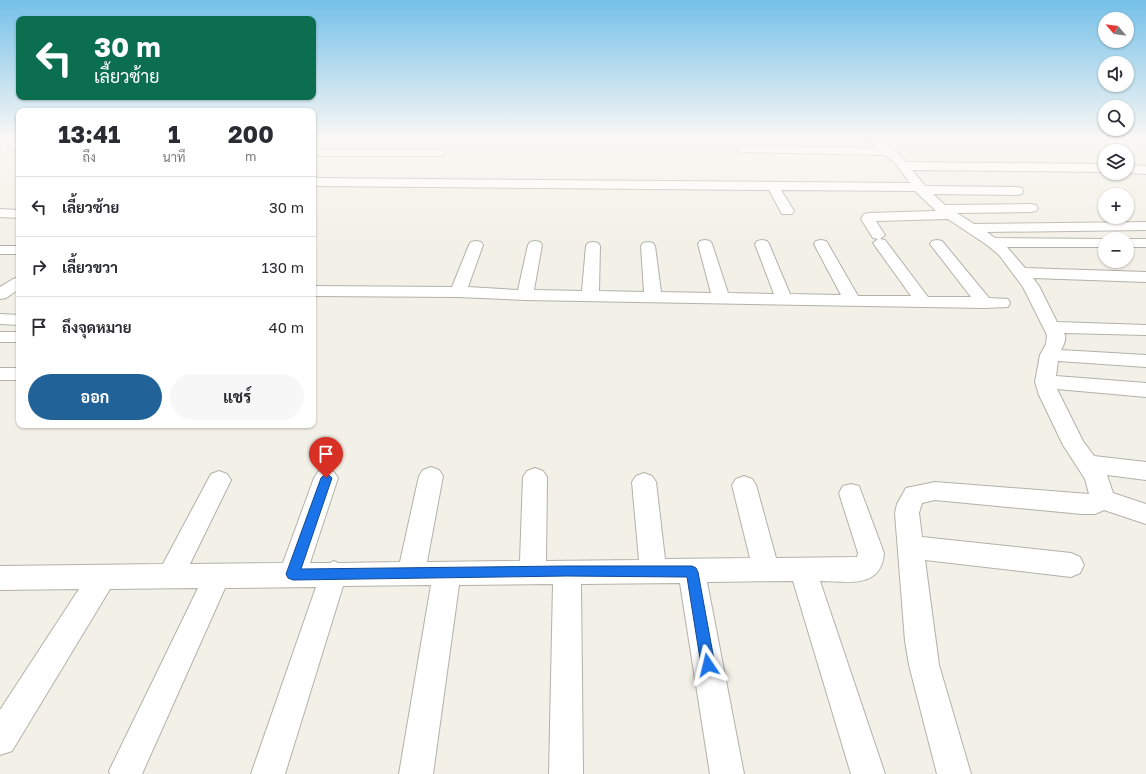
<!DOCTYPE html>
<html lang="th">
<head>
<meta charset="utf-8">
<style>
	:root { --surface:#fff; --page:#f7f7f7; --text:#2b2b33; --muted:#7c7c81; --line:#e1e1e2; --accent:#216399 }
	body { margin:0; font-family:"Golos Text",Sarabun,sans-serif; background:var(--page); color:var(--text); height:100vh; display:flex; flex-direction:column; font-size:15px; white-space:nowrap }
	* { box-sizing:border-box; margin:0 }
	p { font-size:13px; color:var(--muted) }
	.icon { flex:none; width:22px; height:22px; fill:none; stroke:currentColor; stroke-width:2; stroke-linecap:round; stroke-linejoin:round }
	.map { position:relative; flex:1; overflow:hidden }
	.details { position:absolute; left:16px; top:108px; width:300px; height:320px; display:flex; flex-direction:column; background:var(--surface); border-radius:8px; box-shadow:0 1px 3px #0004 }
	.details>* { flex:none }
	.hud { position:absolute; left:16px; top:16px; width:300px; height:84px; border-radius:8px; box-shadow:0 1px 3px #0004; background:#0b6e4f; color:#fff; overflow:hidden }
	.needle { width:26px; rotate:299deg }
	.tools { position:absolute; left:1098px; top:12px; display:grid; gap:8px }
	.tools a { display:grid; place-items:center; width:36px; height:36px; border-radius:50%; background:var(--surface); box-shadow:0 1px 3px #0004; font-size:20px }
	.pin { position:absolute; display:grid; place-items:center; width:34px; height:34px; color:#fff; margin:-41px -17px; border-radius:50% 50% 50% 0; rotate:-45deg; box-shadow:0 0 4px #0007 }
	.pin .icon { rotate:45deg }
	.me { position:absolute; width:44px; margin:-22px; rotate:350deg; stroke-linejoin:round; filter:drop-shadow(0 0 3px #0008) }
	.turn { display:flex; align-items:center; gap:14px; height:84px; padding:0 12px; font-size:18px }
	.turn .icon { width:52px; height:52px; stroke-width:2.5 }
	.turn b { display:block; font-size:28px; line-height:34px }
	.eta { display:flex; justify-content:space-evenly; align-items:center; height:68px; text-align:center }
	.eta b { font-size:24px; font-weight:700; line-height:28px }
	.cta { display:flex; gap:8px; margin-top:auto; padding:8px 12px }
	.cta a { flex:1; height:46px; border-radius:24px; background:var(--accent); color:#fff; font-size:16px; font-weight:700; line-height:46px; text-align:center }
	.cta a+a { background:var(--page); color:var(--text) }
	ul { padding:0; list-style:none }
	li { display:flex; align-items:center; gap:12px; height:60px; padding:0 12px; border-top:1px solid var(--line) }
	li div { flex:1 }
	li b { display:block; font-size:15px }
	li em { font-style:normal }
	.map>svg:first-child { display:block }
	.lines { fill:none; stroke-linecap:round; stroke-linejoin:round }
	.minor-casing { stroke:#b3b1a8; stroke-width:2 }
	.minor { fill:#fff; fill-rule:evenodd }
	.route { fill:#1a73e8; stroke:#114b97 }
</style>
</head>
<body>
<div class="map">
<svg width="1146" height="774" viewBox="0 0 1146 774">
	<rect width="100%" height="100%" fill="#f3f0e7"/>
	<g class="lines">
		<g class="minor-casing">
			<path id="minor" d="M 866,139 C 869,138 875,138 878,139 C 888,144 900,154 906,162 L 1105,164 L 1105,172 L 912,170 L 925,186 L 1017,187 L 1022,188 L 1023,191 L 1022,194 L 1017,195 L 933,194 L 945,205 L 1031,204 L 1036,205 L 1038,208 L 1036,211 L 1031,212 L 957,213 L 974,224 L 1146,222 L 1146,230 L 987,232 L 995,238 L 1107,239 L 1105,239 L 1105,247 L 1007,247 L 1025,268 L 1146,272 L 1146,282 L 1033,278 L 1039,286 L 1057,322 L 1146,325 L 1146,335 L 1064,333 C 1067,338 1064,345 1061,350 L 1146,355 L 1146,367 L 1058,361 L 1056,376 L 1146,383 L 1146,397 L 1057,389 L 1083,441 L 1094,456 L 1146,462 L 1146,480 L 1107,475 L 1113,493 L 1146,504 L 1146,524 L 1104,510 L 1095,514 L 1082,514 L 935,500 L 922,503 L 919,513 L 922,537 L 1071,553 L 1080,557 L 1084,565 L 1080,573 L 1071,577 L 925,560 L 939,665 L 971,774 L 937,774 L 909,665 L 905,641 L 895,513 L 897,504 L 906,488 L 935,482 L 1089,494 L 1085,479 L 1063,445 L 1039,395 L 1035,382 L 1040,355 L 1046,344 L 1047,335 L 1023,287 L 999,255 L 987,245 L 948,219 L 876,221 L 885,235 L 880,239 L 885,240 L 928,297 L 971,297 L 930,244 L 932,241 L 937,240 L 942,241 L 989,298 L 1008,299 L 1010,303 L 1008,307 L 984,308 L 525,300 L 458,297 L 313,296 L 313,286 L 452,287 L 469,245 L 471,242 L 476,241 L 481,242 L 483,245 L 468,287 L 518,290 L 528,245 L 530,242 L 535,241 L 540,242 L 542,245 L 534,290 L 582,291 L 586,246 L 588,243 L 593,242 L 598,243 L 600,246 L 599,291 L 644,292 L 641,246 L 643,243 L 648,242 L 653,243 L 655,246 L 661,292 L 711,293 L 698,244 L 700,241 L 705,240 L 710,241 L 712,244 L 728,293 L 774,294 L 755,244 L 757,241 L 762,240 L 767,241 L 769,244 L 790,294 L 841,295 L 814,244 L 816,241 L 821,240 L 826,241 L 828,244 L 858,296 L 911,296 L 873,243 L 878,239 L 873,238 L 861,219 L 864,214 L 869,213 L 936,211 L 915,191 L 781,190 L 794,211 L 792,214 L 782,214 L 769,190 L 313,186 L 313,178 L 910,183 L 895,163 L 885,155 L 743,152 L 739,151 L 737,149 L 739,147 L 743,146 L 876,148 Z
				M 19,141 L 19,148 L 14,149 L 8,146 L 10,144 Z
				M 313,150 L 439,150 L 443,151 L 445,153 L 443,155 L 439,156 L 313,156 Z
				M 1127,165 L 1146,166 L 1146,174 L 1127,173 Z
				M 0,209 L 19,210 L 19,218 L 0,217 Z
				M 1125,239 L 1146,239 L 1146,247 L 1127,247 L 1127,239 Z
				M 0,246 L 19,246 L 19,254 L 0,254 Z
				M 19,277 L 19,289 L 6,298 L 0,299 L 0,287 L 13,279 Z
				M 0,314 L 19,315 L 19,325 L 0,324 Z
				M 0,332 L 19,332 L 19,342 L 0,342 Z
				M 0,368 L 19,368 L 19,380 L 0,380 Z
				M 431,467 L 439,470 L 443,476 L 427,562 L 520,561 L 523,477 L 527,471 L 535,468 L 543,471 L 547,477 L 546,561 L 639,560 L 632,482 L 636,476 L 644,473 L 652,476 L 656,482 L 665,559 L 750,558 L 732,485 L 736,479 L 744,476 L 752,479 L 756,485 L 776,558 L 857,557 L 858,553 L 839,493 L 843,486 L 851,484 L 859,486 L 884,553 C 881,590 847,581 820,581 L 885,774 L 851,774 L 793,581 L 707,582 L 744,774 L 710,774 L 680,583 L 581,584 L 583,774 L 549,774 L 553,584 L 459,585 L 433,774 L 399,774 L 431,585 L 343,586 L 285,774 L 251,774 L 316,587 L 225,588 L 142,774 L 110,774 L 109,771 L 198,588 L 110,589 L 12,751 L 0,755 L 0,710 L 79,589 L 0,590 L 0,566 L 163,564 L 211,474 L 219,471 L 227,474 L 231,480 L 190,564 L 283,563 L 314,478 L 318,472 L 326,469 L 334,472 L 338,478 L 310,563 L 330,563 L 334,561 L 338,563 L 400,562 L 419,476 L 423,470 Z"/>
		</g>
		<use href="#minor" class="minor"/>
	</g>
	<linearGradient id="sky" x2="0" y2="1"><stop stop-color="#75c0e9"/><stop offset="0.56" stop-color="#faf8f4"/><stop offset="1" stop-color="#faf8f4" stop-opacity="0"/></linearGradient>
	<rect width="1146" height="247" fill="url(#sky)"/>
	<path class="route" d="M 326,474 L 330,476 L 332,478 L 301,569 L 567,566 L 692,566 L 696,568 L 698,572 L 715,665 L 713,670 L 708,672 L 703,670 L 701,665 L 687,577 L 567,576 L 293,580 L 288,578 L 286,574 L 321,478 L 323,476 Z"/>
</svg>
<div class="tools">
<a><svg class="needle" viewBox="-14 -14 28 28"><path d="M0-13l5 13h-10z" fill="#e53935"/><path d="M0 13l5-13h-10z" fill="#7c7c81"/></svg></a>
<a><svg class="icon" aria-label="sound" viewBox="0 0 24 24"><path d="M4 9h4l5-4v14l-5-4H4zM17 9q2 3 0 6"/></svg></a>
<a><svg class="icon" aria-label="search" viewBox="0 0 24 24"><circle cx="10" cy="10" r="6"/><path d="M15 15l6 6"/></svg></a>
<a><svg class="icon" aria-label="layers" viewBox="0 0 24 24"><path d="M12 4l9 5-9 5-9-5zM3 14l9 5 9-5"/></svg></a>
<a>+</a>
<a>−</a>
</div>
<div class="pin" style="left:326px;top:478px;background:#d93025"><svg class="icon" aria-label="arrive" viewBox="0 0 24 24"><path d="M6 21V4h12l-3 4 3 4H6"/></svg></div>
<svg class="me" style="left:708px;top:665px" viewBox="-20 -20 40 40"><path d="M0-17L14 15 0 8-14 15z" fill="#1a73e8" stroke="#fff" stroke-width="4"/></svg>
<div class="hud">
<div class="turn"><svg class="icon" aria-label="left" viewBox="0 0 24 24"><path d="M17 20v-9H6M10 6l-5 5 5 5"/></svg><div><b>30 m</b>เลี้ยวซ้าย</div></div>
</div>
<section class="details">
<div class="eta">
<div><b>13:41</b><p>ถึง</p></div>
<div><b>1</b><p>นาที</p></div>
<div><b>200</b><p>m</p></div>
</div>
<ul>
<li><svg class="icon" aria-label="left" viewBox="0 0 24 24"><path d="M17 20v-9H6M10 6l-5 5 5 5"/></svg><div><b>เลี้ยวซ้าย</b></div><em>30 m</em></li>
<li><svg class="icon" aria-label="right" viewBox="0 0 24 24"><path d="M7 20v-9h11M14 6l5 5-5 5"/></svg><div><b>เลี้ยวขวา</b></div><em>130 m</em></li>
<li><svg class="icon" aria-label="arrive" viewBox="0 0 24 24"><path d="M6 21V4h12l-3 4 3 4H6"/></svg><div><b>ถึงจุดหมาย</b></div><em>40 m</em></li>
</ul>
<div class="cta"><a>ออก</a><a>แชร์</a></div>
</section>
</div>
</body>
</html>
